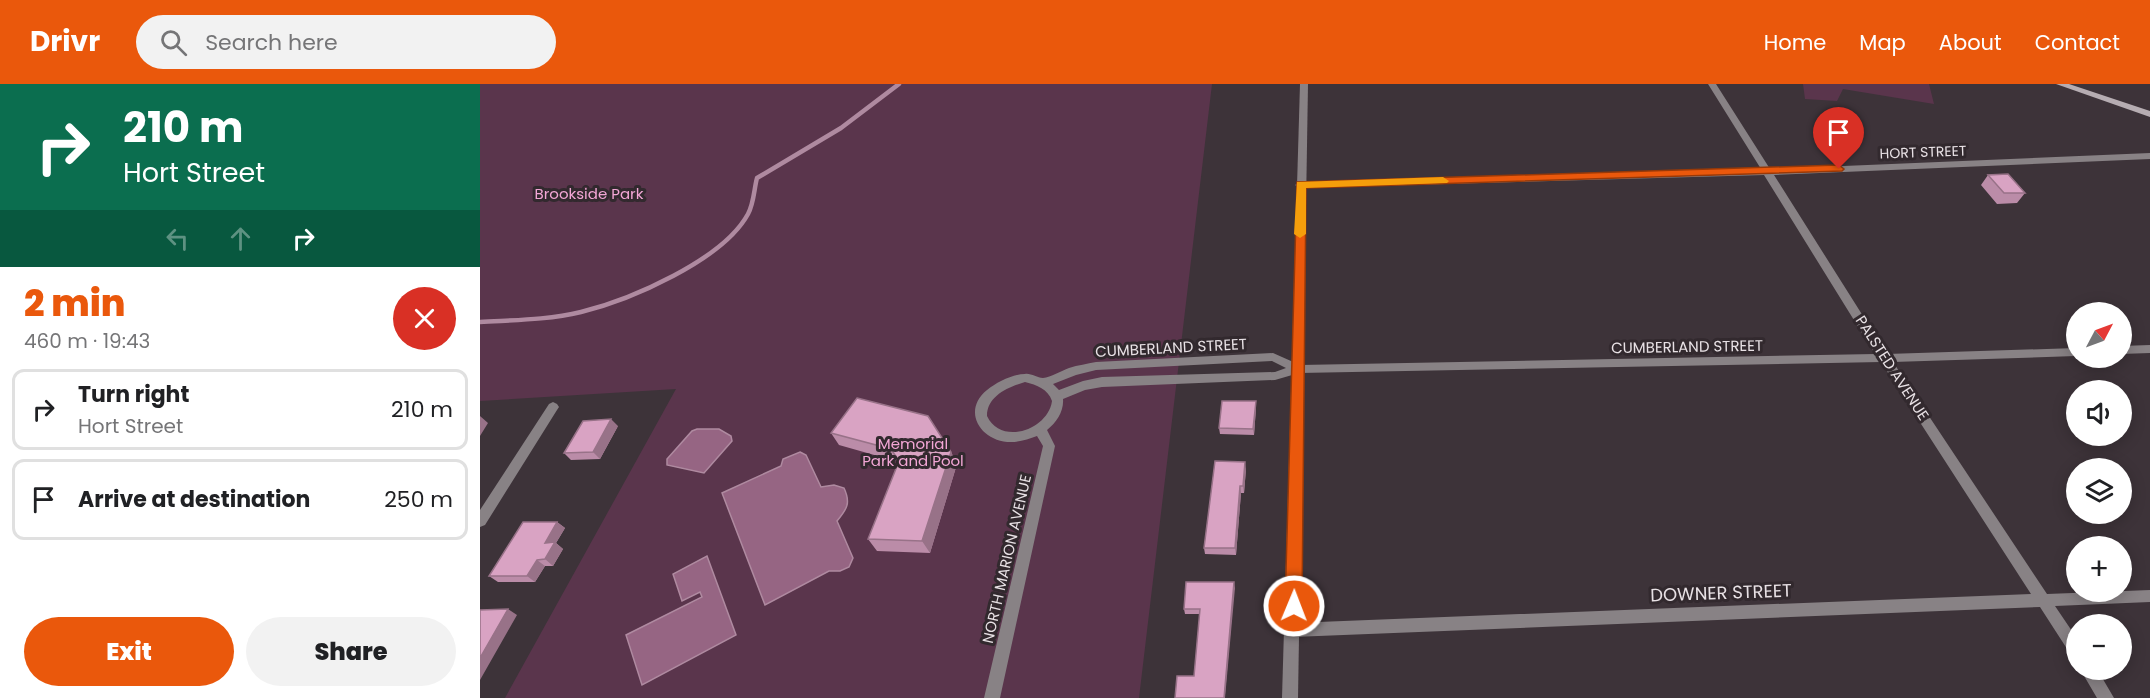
<!DOCTYPE html>
<html lang="en">
<head>
<meta charset="utf-8">
<style>
	:root { --surface:#fff; --page:#f2f2f2; --text:#202124; --muted:#757577; --line:#e0e0e0; --accent:#ea580c }
	body { margin:0; font-family:Poppins,sans-serif; background:var(--page); color:var(--text); height:100vh; display:flex; flex-direction:column; font-size:22px; white-space:nowrap }
	* { box-sizing:border-box; margin:0 }
	p { font-size:20px; color:var(--muted) }
	.icon { flex:none; width:33px; height:33px; fill:none; stroke:currentColor; stroke-width:2; stroke-linecap:round; stroke-linejoin:round }
	.map { position:relative; flex:1; overflow:hidden }
	.details { display:flex; flex-direction:column; background:var(--surface); width:480px }
	.details>* { flex:none }
	.hud { background:#0b6e4f; color:#fff; overflow:hidden }
	.needle { width:39px; rotate:49deg }
	.fabs { position:absolute; left:1586px; top:218px; display:grid; gap:12px }
	.fabs a { display:grid; place-items:center; width:66px; height:66px; border-radius:50%; background:var(--surface); box-shadow:0 3px 15px #0003; font-size:30px }
	.pin { position:absolute; display:grid; place-items:center; width:51px; height:51px; color:#fff; margin:-62px -26px; border-radius:50% 50% 50% 0; rotate:-45deg; box-shadow:0 0 6px #0007 }
	.pin .icon { rotate:45deg }
	.me { position:absolute; width:66px; margin:-33px; rotate:1deg; stroke-linejoin:round; filter:drop-shadow(0 0 4px #0008) }
	.turn { display:flex; align-items:center; gap:21px; height:126px; padding:0 24px; font-size:27px }
	.turn .icon { width:78px; height:78px; stroke-width:2.5 }
	.turn b { display:block; font-size:42px; line-height:51px }
	.lanes { display:flex; align-items:center; height:57px; padding:0 24px; background:#0003; justify-content:center; gap:30px; direction:ltr }
	.lanes .off { opacity:.35 }
	.round { display:grid; place-items:center; flex:none; width:63px; height:63px; border-radius:32px; background:var(--page) }
	.overview { display:flex; align-items:center; justify-content:space-between; height:102px; padding:0 24px }
	h1 { font-size:36px; font-weight:800; line-height:45px; color:var(--accent) }
	.cta { display:flex; gap:12px; margin-top:auto; padding:12px 24px }
	.cta a { flex:1; height:69px; border-radius:36px; background:var(--accent); color:#fff; font-size:24px; font-weight:800; line-height:69px; text-align:center }
	.cta a+a { background:var(--page); color:var(--text) }
	ul { padding:0; list-style:none }
	li { display:flex; align-items:center; gap:18px; height:81px; margin:0 12px 9px; padding:0 12px; border:3px solid var(--line); border-radius:12px }
	li div { flex:1 }
	li b { display:block; font-size:22px }
	li em { font-style:normal }
	header { display:flex; align-items:center; gap:36px; box-sizing:border-box; height:84px; padding:0 30px; background:var(--accent); color:#fff }
	header strong { font-size:28px }
	nav { display:flex; gap:33px; margin-inline-start:auto; font-size:21px }
	.search { width:420px; height:54px; background:var(--page); display:flex; align-items:center; gap:15px; box-sizing:border-box; padding:0 21px; border-radius:33px; color:var(--muted); font-size:22px }
	main { display:flex; flex:1; min-height:0 }
	.map>svg:first-child { display:block }
	.green { fill:#5a354c }
	.water { fill:#966583; stroke:#af8aa0; stroke-width:1.5 }
	.lines { fill:none; stroke-linecap:round; stroke-linejoin:round }
	.stream { stroke:#af8aa0; stroke-width:4.5 }
	.minor { fill:#888285; fill-rule:evenodd }
	.tertiary { fill:#888285; fill-rule:evenodd }
	.secondary { fill:#b6adb2; fill-rule:evenodd }
	.wall { fill:#bb8ca8 }
	.shaded-wall { fill:#987288 }
	.building { fill:#d9a3c3; stroke:#987288; stroke-width:1.5 }
	.route { fill:#ea580c; stroke:#983908; stroke-width:1.5 }
	.slow { fill:#f59e0b }
	.labels { text-anchor:middle; stroke-width:6; stroke-linejoin:round; paint-order:stroke }
	.far-street-label { font-size:14px; fill:#e8e1e5; stroke:#32292e }
	.park-label { font-size:15px; fill:#f2a6d5; stroke:#32292e }
	.street-label { font-size:15px; fill:#e8e1e5; stroke:#32292e }
	.near-street-label { font-size:18px; fill:#e8e1e5; stroke:#32292e }
</style>
</head>
<body>
<header>
<strong>Drivr</strong>
<div class="search"><svg class="icon" aria-label="search" viewBox="0 0 24 24"><circle cx="10" cy="10" r="6"/><path d="M15 15l6 6"/></svg>Search here</div>
<nav><a>Home</a><a>Map</a><a>About</a><a>Contact</a></nav>
</header>
<main>
<section class="details">
<div class="hud">
<div class="turn"><svg class="icon" aria-label="right" viewBox="0 0 24 24"><path d="M7 20v-9h11M14 6l5 5-5 5"/></svg><div><b>210 m</b>Hort Street</div></div>
<div class="lanes"><svg class="icon off" aria-label="left" viewBox="0 0 24 24"><path d="M17 20v-9H6M10 6l-5 5 5 5"/></svg><svg class="icon off" aria-label="ahead" viewBox="0 0 24 24"><path d="M12 20V5M6 11l6-6 6 6"/></svg><svg class="icon" aria-label="right" viewBox="0 0 24 24"><path d="M7 20v-9h11M14 6l5 5-5 5"/></svg></div>
</div>
<div class="overview"><div><h1>2 min</h1><p>460 m · 19:43</p></div><a class="round" style="background:#d93025;color:#fff"><svg class="icon" aria-label="close" viewBox="0 0 24 24"><path d="M6 6l12 12M18 6L6 18"/></svg></a></div>
<ul>
<li><svg class="icon" aria-label="right" viewBox="0 0 24 24"><path d="M7 20v-9h11M14 6l5 5-5 5"/></svg><div><b>Turn right</b><p>Hort Street</p></div><em>210 m</em></li>
<li><svg class="icon" aria-label="arrive" viewBox="0 0 24 24"><path d="M6 21V4h12l-3 4 3 4H6"/></svg><div><b>Arrive at destination</b></div><em>250 m</em></li>
</ul>
<div class="cta"><a>Exit</a><a>Share</a></div>
</section>
<div class="map">
<svg width="1670" height="614" viewBox="0 0 1670 614">
	<rect width="100%" height="100%" fill="#3d3339"/>
	<path class="green" d="M 0,0 L 732,0 L 659,614 L 25,614 L 196,305 L 0,317 Z
		M 1323,0 L 1449,0 L 1454,20 L 1363,5 L 1357,17 L 1325,15 Z"/>
	<path class="water" d="M 217,345 L 239,345 L 251,352 L 252,357 L 224,389 L 187,381 L 187,375 L 212,347 Z
		M 320,368 L 326,371 L 341,403 L 354,401 L 364,404 C 371,419 367,425 357,437 L 373,474 L 369,483 L 360,487 L 349,487 L 285,521 L 242,409 L 301,382 L 303,375 Z
		M 227,472 L 256,551 L 162,601 L 146,551 L 222,513 L 220,508 L 202,517 L 193,490 Z"/>
	<g class="lines">
		<path class="stream" d="M 0,238 C 33,236 68,236 101,228 C 150,216 243,176 268,130 C 274,119 274,105 277,94 L 361,44 L 419,0"/>
		<path class="minor" d="M 1228,0 L 1236,0 L 1290,85 L 1670,69 L 1670,75 L 1294,91 L 1407,270 L 1596,264 L 1596,272 L 1413,278 L 1567,510 L 1670,506 L 1670,518 L 1575,522 L 1596,553 L 1596,573 L 1591,571 L 1560,523 L 813,553 L 808,551 L 806,546 L 808,541 L 813,539 L 1551,510 L 1401,278 L 819,289 L 795,296 L 622,303 L 605,306 L 583,315 C 584,327 577,338 567,346 L 575,362 L 520,614 L 504,614 L 563,362 L 557,352 C 549,355 540,358 531,358 C 501,358 481,327 507,306 C 517,298 533,290 545,290 C 551,289 557,294 563,294 C 571,293 581,287 589,284 C 598,281 607,280 616,278 L 793,269 L 820,281 L 1395,270 L 1284,91 L 820,104 L 815,101 L 820,98 L 1281,85 ZM 792,277 L 806,284 L 795,288 L 622,293 L 603,297 L 579,306 L 573,300 L 596,291 L 616,286 ZM 545,298 C 557,301 568,305 572,317 C 568,346 521,362 507,332 C 507,312 528,303 545,298 Z
			M 1670,261 L 1670,269 L 1641,270 L 1641,262 Z
			M 73,318 L 77,320 L 79,323 L 77,326 L 5,441 L 0,443 L 0,426 L 69,320 Z
			M 1600,585 L 1617,585 L 1634,614 L 1617,614 Z"/>
		<path class="tertiary" d="M 820,0 L 828,0 L 818,614 L 802,614 Z"/>
		<path class="secondary" d="M 1576,0 L 1589,0 L 1670,27 L 1670,33 Z"/>
	</g>
	<path class="wall" d="M 1508,91 L 1545,109 L 1537,119 L 1517,120 L 1501,101 Z
		M 776,317 L 776,324 L 774,351 L 740,350 L 739,344 Z
		M 138,342 L 120,375 L 91,376 L 84,369 Z
		M 351,349 L 471,368 L 477,380 L 450,469 L 397,467 L 388,455 L 419,378 L 359,361 Z
		M 766,385 L 764,409 L 761,409 L 756,471 L 725,470 L 724,464 Z
		M 77,438 L 85,444 L 76,459 L 83,465 L 73,482 L 65,482 L 55,498 L 18,498 L 9,492 Z
		M 755,504 L 714,592 L 720,530 L 705,530 L 704,525 Z"/>
	<path class="shaded-wall" d="M 776,317 L 776,324 L 774,351 L 773,345 Z
		M 0,332 L 8,339 L 0,352 Z
		M 131,335 L 138,342 L 120,375 L 113,368 Z
		M 471,368 L 477,380 L 450,469 L 442,457 Z
		M 765,378 L 766,385 L 764,409 L 763,402 Z
		M 760,402 L 761,409 L 756,471 L 755,464 Z
		M 77,438 L 85,444 L 76,459 L 83,465 L 73,482 L 65,475 L 65,459 Z
		M 57,476 L 65,482 L 55,498 L 47,492 Z
		M 754,498 L 755,504 L 745,614 L 744,614 Z
		M 28,525 L 37,531 L 0,596 L 0,574 Z"/>
	<path class="building" d="M 1528,90 L 1545,109 L 1524,109 L 1508,91 Z
		M 377,314 L 448,332 L 471,368 L 442,457 L 388,455 L 419,377 L 411,365 L 351,349 Z
		M 742,317 L 776,317 L 773,345 L 739,344 Z
		M 131,335 L 113,368 L 84,369 L 103,337 Z
		M 735,377 L 765,378 L 763,402 L 760,402 L 755,464 L 724,464 Z
		M 43,438 L 77,438 L 65,459 L 75,458 L 65,475 L 57,476 L 47,492 L 9,492 Z
		M 706,498 L 754,498 L 744,614 L 695,614 L 697,592 L 714,592 L 720,525 L 704,525 Z
		M 28,525 L 0,574 L 0,526 Z"/>
	<path class="route" d="M 1359,81 L 1364,85 L 1362,87 L 826,104 L 822,522 L 819,527 L 814,530 L 808,527 L 805,522 L 817,98 Z"/>
	<path class="slow" d="M 963,93 L 969,97 L 967,99 L 826,104 L 826,150 L 820,154 L 814,150 L 817,98 Z"/>
	<g class="labels">
		<g class="far-street-label">
			<text transform="translate(1443 68) rotate(-2)" y="5">HORT STREET</text>
		</g>
		<g class="park-label">
			<text x="109" y="115">Brookside Park</text>
			<text x="433" y="365">Memorial<tspan x="433" dy="17">Park and Pool</tspan></text>
		</g>
		<g class="street-label">
			<text transform="translate(1207 263) rotate(-1)" y="5">CUMBERLAND STREET</text>
			<text transform="translate(691 264) rotate(-3)" y="5">CUMBERLAND STREET</text>
			<text transform="translate(1412 284) rotate(57)" y="5">PALSTED AVENUE</text>
			<text transform="translate(527 475) rotate(-77)" y="5">NORTH MARION AVENUE</text>
		</g>
		<g class="near-street-label">
			<text transform="translate(1241 509) rotate(-2)" y="6">DOWNER STREET</text>
		</g>
	</g>
</svg>
<div class="fabs">
<a><svg class="needle" viewBox="-14 -14 28 28"><path d="M0-13l5 13h-10z" fill="#e53935"/><path d="M0 13l5-13h-10z" fill="#757577"/></svg></a>
<a><svg class="icon" aria-label="sound" viewBox="0 0 24 24"><path d="M4 9h4l5-4v14l-5-4H4zM17 9q2 3 0 6"/></svg></a>
<a><svg class="icon" aria-label="layers" viewBox="0 0 24 24"><path d="M12 4l9 5-9 5-9-5zM3 14l9 5 9-5"/></svg></a>
<a>+</a>
<a>−</a>
</div>
<div class="pin" style="left:1359px;top:85px;background:#d93025"><svg class="icon" aria-label="arrive" viewBox="0 0 24 24"><path d="M6 21V4h12l-3 4 3 4H6"/></svg></div>
<svg class="me" style="left:814px;top:522px" viewBox="-20 -20 40 40"><circle r="17" fill="#ea580c" stroke="#fff" stroke-width="3"/><path d="M0-11L8 9 0 5-8 9z" fill="#fff"/></svg>
</div>
</main>
</body>
</html>
